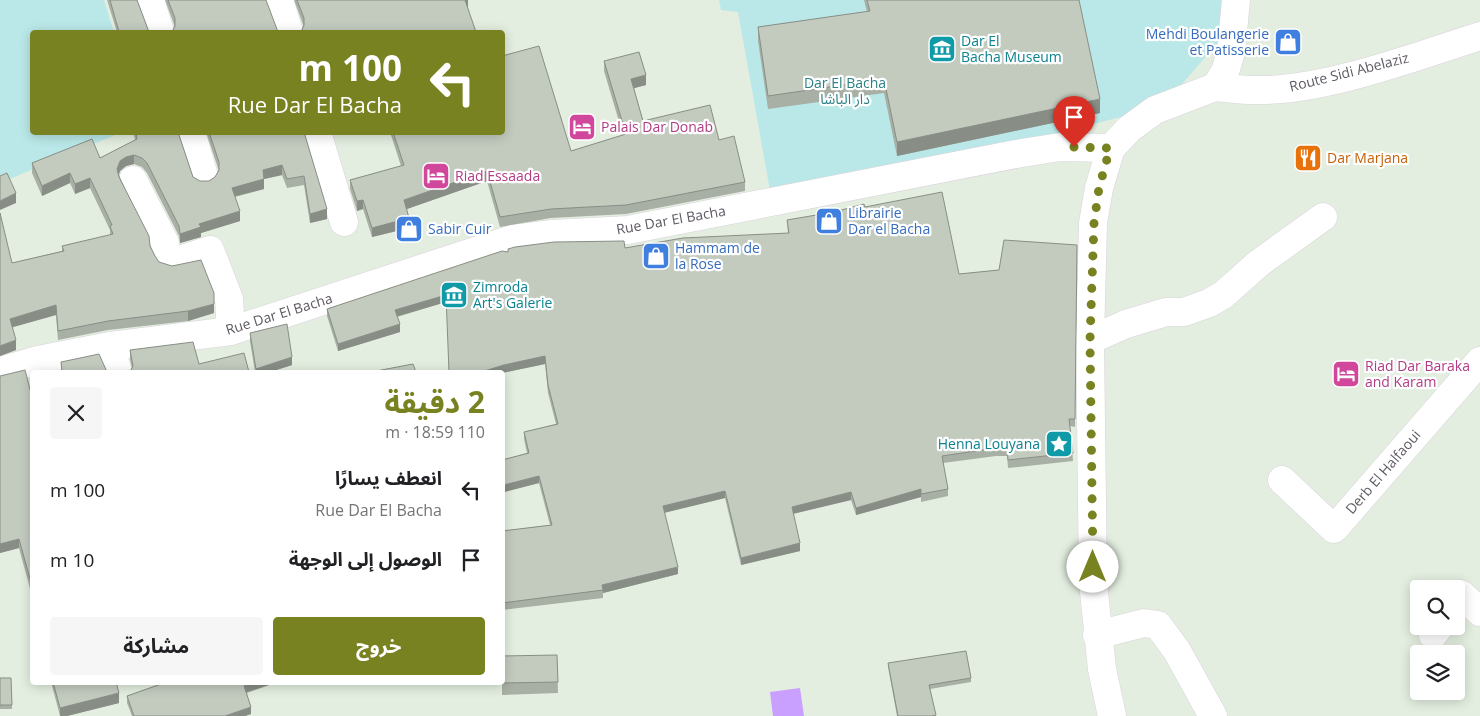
<!DOCTYPE html>
<html lang="ar">
<head>
<meta charset="utf-8">
<style>
	:root { --surface:#fff; --page:#f6f6f6; --text:#202124; --muted:#757577; --accent:#798220 }
	body { margin:0; font-family:"Open Sans","Noto Sans Arabic",sans-serif; background:var(--page); color:var(--text); direction:rtl; height:100vh; display:flex; flex-direction:column; font-size:19px; white-space:nowrap }
	* { box-sizing:border-box; margin:0 }
	p { font-size:16px; color:var(--muted) }
	.icon { flex:none; width:28px; height:28px; fill:none; stroke:currentColor; stroke-width:2; stroke-linecap:round; stroke-linejoin:round }
	.map { position:relative; flex:1; overflow:hidden; direction:ltr }
	.drawer { position:absolute; left:30px; top:370px; width:475px; height:315px; display:flex; flex-direction:column; background:var(--surface); border-radius:5px; box-shadow:0 2px 12px #0003; direction:rtl }
	.drawer>* { flex:none }
	.banner { position:absolute; left:30px; top:30px; width:475px; height:105px; border-radius:5px; box-shadow:0 2px 12px #0003; direction:rtl; background:#798220; color:#fff; overflow:hidden }
	.buttons { position:absolute; left:1410px; top:580px; display:grid; gap:10px }
	.buttons a { display:grid; place-items:center; width:55px; height:55px; border-radius:5px; background:var(--surface); box-shadow:0 2px 12px #0003; font-size:25px }
	.pin { position:absolute; display:grid; place-items:center; width:42px; height:42px; color:#fff; margin:-51px -21px; border-radius:50% 50% 50% 0; rotate:-45deg; box-shadow:0 0 5px #0007 }
	.pin .icon { rotate:45deg }
	.me { position:absolute; width:55px; margin:-28px; rotate:0deg; stroke-linejoin:round; filter:drop-shadow(0 0 4px #0008) }
	.turn { display:flex; align-items:center; gap:18px; height:105px; padding:0 20px; font-size:22px }
	.turn .icon { width:65px; height:65px; stroke-width:2.5 }
	.turn b { display:block; font-size:35px; line-height:42px }
	.round { display:grid; place-items:center; flex:none; width:52px; height:52px; border-radius:5px; background:var(--page) }
	.head { display:flex; align-items:center; justify-content:space-between; height:85px; padding:0 20px }
	h1 { font-size:30px; font-weight:700; line-height:38px; color:var(--accent) }
	.button { display:flex; gap:10px; margin-top:auto; padding:10px 20px }
	.button a { flex:1; height:58px; border-radius:5px; background:var(--accent); color:#fff; font-size:20px; font-weight:700; line-height:58px; text-align:center }
	.button a+a { background:var(--page); color:var(--text) }
	ul { padding:0; list-style:none }
	li { display:flex; align-items:center; gap:15px; height:70px; padding:0 20px }
	li div { flex:1 }
	li b { display:block; font-size:19px }
	li em { font-style:normal }
	.map>svg:first-child { display:block }
	.green { fill:#bae8e8 }
	.water { fill:#c99fff }
	.lines { fill:none; stroke-linecap:round; stroke-linejoin:round }
	.minor-casing { stroke:#d9d3db; stroke-width:29 }
	.minor { stroke:#fff; stroke-width:28 }
	.wall { fill:#a8afa4 }
	.shaded-wall { fill:#888e86 }
	.building { fill:#c3cbbf; stroke:#888e86 }
	.route { stroke:#798220; stroke-width:9; stroke-dasharray:0 16.2 }
	.labels { text-anchor:middle; stroke-width:4.5; stroke-linejoin:round; paint-order:stroke }
	.shop-label { font-size:14px; fill:#366cbe; stroke:#fff; text-anchor:start }
	.culture-label { font-size:14px; fill:#0d838f; stroke:#fff; text-anchor:start }
	.street-label { font-size:14px; fill:#5f5963; stroke:#fff }
	.park-label { font-size:14px; fill:#2d8186; stroke:#fff }
	.hotel-label { font-size:14px; fill:#b23c85; stroke:#fff; text-anchor:start }
	.food-label { font-size:14px; fill:#c56008; stroke:#fff; text-anchor:start }
</style>
</head>
<body>
<div class="map">
<svg width="1480" height="716" viewBox="0 0 1480 716">
	<rect width="100%" height="100%" fill="#e3eee0"/>
	<path class="green" d="M 0,0 L 104,0 L 114,32 L 32,32 L 32,132 L 120,133 L 0,183 Z
		M 719,0 L 1221,0 L 1221,39 L 1182,84 L 1121,117 L 917,169 L 772,202 L 738,12 L 721,10 Z"/>
	<path class="water" d="M 800,688 L 804,716 L 773,716 L 770,692 Z"/>
	<g class="lines">
		<g class="minor-casing">
			<path id="minor" d="M 150,0 L 160,32
				M 279,0 L 289,32
				M 1215,87 C 1228,88 1241,90 1254,90 C 1322,92 1414,57 1480,36
				M 191,132 L 204,176
				M 317,132 L 344,222
				M 133,180 L 165,243 L 164,249 L 169,259 L 176,261 L 210,250 L 229,299 L 231,331
				M 1090,340 L 1126,324 L 1166,312 L 1184,312 L 1209,303 L 1223,295 L 1259,263 L 1323,217
				M 110,346 L 118,372
				M 0,371 L 38,360 L 110,346 L 231,331 L 512,239 L 553,234 L 628,230 L 1016,154 L 1060,147 L 1111,148
				M 1282,480 L 1334,529 L 1480,361
				M 1456,602 L 1461,594 L 1480,612
				M 1097,635 L 1144,623 L 1158,625 L 1177,651 L 1213,716
				M 1433,635 L 1440,626
				M 1112,716 L 1102,669 L 1093,582 L 1090,340 L 1093,223 L 1099,188 L 1111,148 L 1129,129 L 1155,110 L 1215,87 L 1225,72 L 1231,52 L 1236,0"/>
		</g>
		<use href="#minor" class="minor"/>
	</g>
	<path class="wall" d="M 107,0 L 137,0 L 149,32 L 117,32 Z
		M 165,0 L 266,0 L 175,27 Z
		M 294,0 L 468,0 L 468,7 L 304,27 Z
		M 864,0 L 1079,0 L 1100,113 L 897,156 L 884,93 L 768,109 L 758,41 L 758,27 L 867,12 Z
		M 604,61 L 646,85 L 634,88 L 643,121 L 719,140 L 745,182 L 745,191 L 626,214 L 551,218 L 500,227 L 487,181 L 407,209 L 409,228 L 372,237 L 363,209 L 357,211 L 350,189 L 350,180 L 401,166 L 390,132 L 502,132 L 571,151 L 623,135 L 604,71 Z
		M 133,132 L 178,132 L 193,177 L 200,181 L 209,181 L 215,177 L 219,171 L 206,132 L 304,132 L 327,219 L 310,223 L 304,185 L 287,188 L 282,175 L 264,179 L 264,189 L 235,197 L 240,221 L 201,233 L 201,237 L 180,243 L 179,236 L 147,173 L 142,167 L 134,164 L 126,166 L 120,171 L 119,175 L 155,256 L 159,262 L 214,313 L 188,321 L 108,330 L 58,340 L 56,315 L 12,327 L 16,350 L 0,356 L 12,263 L 62,251 L 62,246 L 110,235 L 110,230 L 90,188 L 75,194 L 70,183 L 42,196 L 32,173 L 32,163 L 100,158 L 135,140 Z
		M 865,207 L 959,274 L 999,270 L 1077,245 L 1075,427 L 1070,426 L 1073,461 L 1008,468 L 1007,456 L 996,456 L 943,463 L 948,489 L 948,496 L 921,502 L 921,497 L 856,515 L 851,500 L 793,514 L 800,551 L 741,565 L 725,498 L 664,513 L 678,574 L 603,593 L 603,598 L 502,610 L 502,531 L 550,525 L 539,483 L 504,492 L 502,485 L 502,460 L 527,453 L 524,439 L 524,432 L 556,424 L 548,393 L 545,364 L 502,373 L 446,302 L 397,317 L 400,332 L 338,351 L 327,316 L 327,309 L 508,252 L 508,249 L 625,248 L 788,233 L 787,220 Z
		M 250,333 L 292,365 L 270,372 L 255,372 L 250,341 Z
		M 130,350 L 199,364 L 132,368 L 130,359 Z
		M 32,397 L 32,596 L 19,548 L 0,553 Z
		M 557,655 L 558,693 L 502,695 L 502,682 Z
		M 888,663 L 971,678 L 971,682 L 930,689 L 936,716 L 897,716 L 888,667 Z
		M 0,678 L 11,678 L 12,709 L 0,709 Z
		M 51,682 L 116,682 L 119,703 L 67,716 L 60,716 Z
		M 158,682 L 278,682 L 247,693 L 251,714 L 245,716 L 132,716 L 127,703 L 127,696 L 159,685 Z"/>
	<path class="shaded-wall" d="M 465,0 L 468,0 L 468,7 L 465,8 Z
		M 646,75 L 646,85 L 631,89 L 631,79 Z
		M 1100,99 L 1100,113 L 897,156 L 897,142 Z
		M 134,155 L 134,164 L 126,166 L 120,171 L 117,179 L 117,169 L 120,161 L 126,157 Z
		M 282,165 L 282,175 L 264,179 L 264,189 L 232,197 L 232,188 L 263,170 Z
		M 487,171 L 487,181 L 404,210 L 404,200 Z
		M 70,173 L 70,183 L 42,196 L 42,186 Z
		M 90,178 L 90,188 L 75,194 L 75,184 Z
		M 16,193 L 16,203 L 0,210 L 0,201 Z
		M 363,200 L 363,209 L 357,211 L 357,201 Z
		M 327,209 L 327,219 L 310,223 L 310,214 Z
		M 240,211 L 240,221 L 201,233 L 201,237 L 180,243 L 180,234 L 199,224 Z
		M 409,218 L 409,228 L 372,237 L 372,228 Z
		M 446,295 L 446,302 L 395,317 L 395,310 Z
		M 214,304 L 214,313 L 188,321 L 188,311 Z
		M 56,305 L 56,315 L 10,328 L 10,319 Z
		M 400,324 L 400,332 L 338,351 L 338,344 Z
		M 16,340 L 16,350 L 0,356 L 0,346 Z
		M 545,356 L 545,364 L 502,373 L 502,372 L 481,372 L 504,365 Z
		M 292,357 L 292,365 L 270,372 L 256,372 L 256,369 Z
		M 539,476 L 539,483 L 504,492 L 504,485 Z
		M 921,489 L 921,497 L 856,515 L 856,508 Z
		M 725,491 L 725,498 L 663,513 L 663,506 Z
		M 851,492 L 851,500 L 792,514 L 792,507 Z
		M 19,539 L 19,548 L 0,553 L 0,544 Z
		M 800,543 L 800,551 L 741,565 L 741,558 Z
		M 678,567 L 678,574 L 603,593 L 602,585 Z
		M 256,682 L 278,682 L 244,693 L 244,686 Z
		M 119,693 L 119,703 L 67,716 L 60,716 L 60,708 Z
		M 251,707 L 251,714 L 245,716 L 225,716 Z"/>
	<path class="building" d="M 110,0 L 137,0 L 149,32 L 119,32 Z
		M 168,0 L 266,0 L 278,32 L 172,32 L 175,26 L 175,18 Z
		M 297,0 L 465,0 L 476,32 L 301,32 L 304,25 L 304,18 Z
		M 867,0 L 1079,0 L 1100,99 L 897,142 L 884,79 L 768,96 L 758,27 L 870,11 Z
		M 539,46 L 571,151 L 626,134 L 604,61 L 639,52 L 646,75 L 631,79 L 643,121 L 710,105 L 719,140 L 734,136 L 745,182 L 626,205 L 551,209 L 500,217 L 487,171 L 404,200 L 409,218 L 372,228 L 363,200 L 357,201 L 350,180 L 404,165 L 393,132 L 502,132 L 502,56 Z
		M 136,132 L 178,132 L 193,177 L 200,181 L 209,181 L 215,177 L 219,170 L 219,162 L 209,132 L 304,132 L 327,209 L 310,214 L 304,176 L 287,179 L 282,165 L 263,170 L 264,179 L 232,188 L 240,211 L 199,224 L 201,227 L 180,234 L 179,226 L 147,163 L 142,158 L 134,155 L 126,157 L 120,161 L 117,169 L 119,177 L 149,236 L 150,246 L 155,256 L 159,262 L 172,266 L 201,260 L 214,293 L 214,304 L 188,311 L 108,321 L 58,331 L 56,305 L 10,319 L 16,340 L 0,346 L 0,213 L 12,263 L 64,251 L 62,246 L 113,234 L 110,226 L 112,225 L 90,178 L 75,184 L 70,173 L 42,186 L 32,163 L 92,139 L 100,158 L 137,139 Z
		M 7,173 L 16,193 L 0,201 L 0,176 Z
		M 942,192 L 959,274 L 999,270 L 1004,240 L 1077,245 L 1075,419 L 1069,419 L 1073,453 L 1008,460 L 1007,448 L 996,448 L 942,456 L 948,489 L 921,494 L 921,489 L 856,508 L 851,492 L 792,507 L 800,543 L 741,558 L 725,491 L 663,506 L 678,567 L 602,585 L 603,590 L 502,603 L 502,531 L 552,525 L 539,476 L 504,485 L 502,477 L 502,460 L 529,453 L 524,432 L 558,424 L 548,385 L 545,356 L 504,365 L 481,372 L 449,372 L 446,295 L 395,310 L 400,324 L 338,344 L 327,309 L 502,251 L 508,252 L 508,249 L 515,247 L 554,242 L 624,241 L 625,248 L 683,238 L 789,233 L 787,220 L 834,212 L 864,204 L 865,207 Z
		M 287,324 L 292,357 L 256,369 L 250,333 Z
		M 193,342 L 199,364 L 244,353 L 249,372 L 130,372 L 133,366 L 130,350 Z
		M 99,354 L 107,372 L 62,372 L 61,362 Z
		M 413,364 L 416,372 L 371,372 Z
		M 25,370 L 32,397 L 32,586 L 19,539 L 0,544 L 0,376 Z
		M 966,651 L 971,678 L 929,685 L 936,715 L 932,716 L 898,716 L 888,663 Z
		M 557,655 L 558,682 L 502,683 L 502,656 Z
		M 0,678 L 11,678 L 12,705 L 0,705 Z
		M 53,682 L 116,682 L 119,693 L 60,708 Z
		M 160,682 L 256,682 L 244,686 L 251,707 L 225,716 L 134,716 L 127,696 L 161,684 Z"/>
	<g class="lines">
		<path class="route" d="M 1074,147 L 1110,148 L 1099,188 L 1094,223 L 1090,340 L 1093,567"/>
	</g>
	<defs>
		<g id="shop-square" transform="scale(1.4375)"><rect x="-9" y="-9" width="18" height="18" rx="4" fill="#3f7fe0" stroke="#fff"/><path d="M-5-2.5h2.3a2.7 3.5 0 0 1 5.4 0H5L5.5 6h-11ZM-1.5-2.5h3a1.5 2.3 0 0 0-3 0Z" fill="#fff"/></g>
		<g id="museum-square" transform="scale(1.4375)"><rect x="-9" y="-9" width="18" height="18" rx="4" fill="#0f9aa8" stroke="#fff"/><path d="M0-6L6-3V-2H-6V-3ZM-5-1h2V3h-2ZM-1-1h2V3h-2ZM3-1h2V3H3ZM-6 4H6V6H-6Z" fill="#fff"/></g>
		<g id="hotel-square" transform="scale(1.4375)"><rect x="-9" y="-9" width="18" height="18" rx="4" fill="#d1479c" stroke="#fff"/><path d="M-6-4.5h1.5V1H6V5H4.5V3h-9V5H-6ZM-4 0a1.8 1.8 0 1 1 3.6 0ZM.5 0V-2.5h3Q6-2.5 6 0Z" fill="#fff"/></g>
		<g id="restaurant-square" transform="scale(1.4375)"><rect x="-9" y="-9" width="18" height="18" rx="4" fill="#e8710a" stroke="#fff"/><path d="M-5-6h1v4h1v-4h1v4h1v-4h1v5L-1.5 .5V6h-2V.5L-5-1ZM5-6V6H3V1.5H1.5Q1.5-4 5-6Z" fill="#fff"/></g>
		<g id="sight-square" transform="scale(1.4375)"><rect x="-9" y="-9" width="18" height="18" rx="4" fill="#0f9aa8" stroke="#fff"/><path d="M0-6L1.8-2.2L6-1.7L2.9 1.2L3.7 5.4L0 3.3L-3.7 5.4L-2.9 1.2L-6-1.7L-1.8-2.2Z" fill="#fff"/></g>
	</defs>
	<g fill-rule="evenodd">
		<use href="#shop-square" x="1288" y="42"/>
		<use href="#museum-square" x="942" y="49"/>
		<use href="#hotel-square" x="582" y="127"/>
		<use href="#restaurant-square" x="1308" y="158"/>
		<use href="#hotel-square" x="436" y="176"/>
		<use href="#shop-square" x="829" y="221"/>
		<use href="#shop-square" x="409" y="229"/>
		<use href="#shop-square" x="656" y="256"/>
		<use href="#museum-square" x="454" y="295"/>
		<use href="#hotel-square" x="1346" y="374"/>
		<use href="#sight-square" x="1059" y="444"/>
	</g>
	<g class="labels">
		<g class="shop-label">
			<text x="1269" y="39" text-anchor="end">Mehdi Boulangerie<tspan x="1269" dy="16">et Patisserie</tspan></text>
			<text x="848" y="218">Librairie<tspan x="848" dy="16">Dar el Bacha</tspan></text>
			<text x="428" y="234">Sabir Cuir</text>
			<text x="675" y="253">Hammam de<tspan x="675" dy="16">la Rose</tspan></text>
		</g>
		<g class="culture-label">
			<text x="961" y="46">Dar El<tspan x="961" dy="16">Bacha Museum</tspan></text>
			<text x="473" y="292">Zimroda<tspan x="473" dy="16">Art's Galerie</tspan></text>
			<text x="1040" y="449" text-anchor="end">Henna Louyana</text>
		</g>
		<g class="street-label">
			<text transform="translate(1349 72) rotate(-14)" y="5">Route Sidi Abelaziz</text>
			<text transform="translate(671 220) rotate(-10)" y="5">Rue Dar El Bacha</text>
			<text transform="translate(279 314) rotate(-17)" y="5">Rue Dar El Bacha</text>
			<text transform="translate(1383 472) rotate(-49)" y="5">Derb El Halfaoui</text>
		</g>
		<g class="park-label">
			<text x="845" y="88">Dar El Bacha<tspan x="845" dy="16">دار الباشا</tspan></text>
		</g>
		<g class="hotel-label">
			<text x="601" y="132">Palais Dar Donab</text>
			<text x="455" y="181">Riad Essaada</text>
			<text x="1365" y="371">Riad Dar Baraka<tspan x="1365" dy="16">and Karam</tspan></text>
		</g>
		<g class="food-label">
			<text x="1327" y="163">Dar Marjana</text>
		</g>
	</g>
</svg>
<div class="buttons">
<a><svg class="icon" aria-label="search" viewBox="0 0 24 24"><circle cx="10" cy="10" r="6"/><path d="M15 15l6 6"/></svg></a>
<a><svg class="icon" aria-label="layers" viewBox="0 0 24 24"><path d="M12 4l9 5-9 5-9-5zM3 14l9 5 9-5"/></svg></a>
</div>
<div class="pin" style="left:1074px;top:147px;background:#d93025"><svg class="icon" aria-label="arrive" viewBox="0 0 24 24"><path d="M6 21V4h12l-3 4 3 4H6"/></svg></div>
<svg class="me" style="left:1093px;top:567px" viewBox="-20 -20 40 40"><circle r="19" fill="#fff"/><path d="M0-13L10 11 0 6-10 11z" fill="#798220"/></svg>
<div class="banner">
<div class="turn"><svg class="icon" aria-label="left" viewBox="0 0 24 24"><path d="M17 20v-9H6M10 6l-5 5 5 5"/></svg><div><b>100 m</b>Rue Dar El Bacha</div></div>
</div>
<section class="drawer">
<div class="head"><div><h1>2 دقيقة</h1><p>110 m · 18:59</p></div><a class="round"><svg class="icon" aria-label="close" viewBox="0 0 24 24"><path d="M6 6l12 12M18 6L6 18"/></svg></a></div>
<ul>
<li><svg class="icon" aria-label="left" viewBox="0 0 24 24"><path d="M17 20v-9H6M10 6l-5 5 5 5"/></svg><div><b>انعطف يسارًا</b><p>Rue Dar El Bacha</p></div><em>100 m</em></li>
<li><svg class="icon" aria-label="arrive" viewBox="0 0 24 24"><path d="M6 21V4h12l-3 4 3 4H6"/></svg><div><b>الوصول إلى الوجهة</b></div><em>10 m</em></li>
</ul>
<div class="button"><a>خروج</a><a>مشاركة</a></div>
</section>
</div>
</body>
</html>
